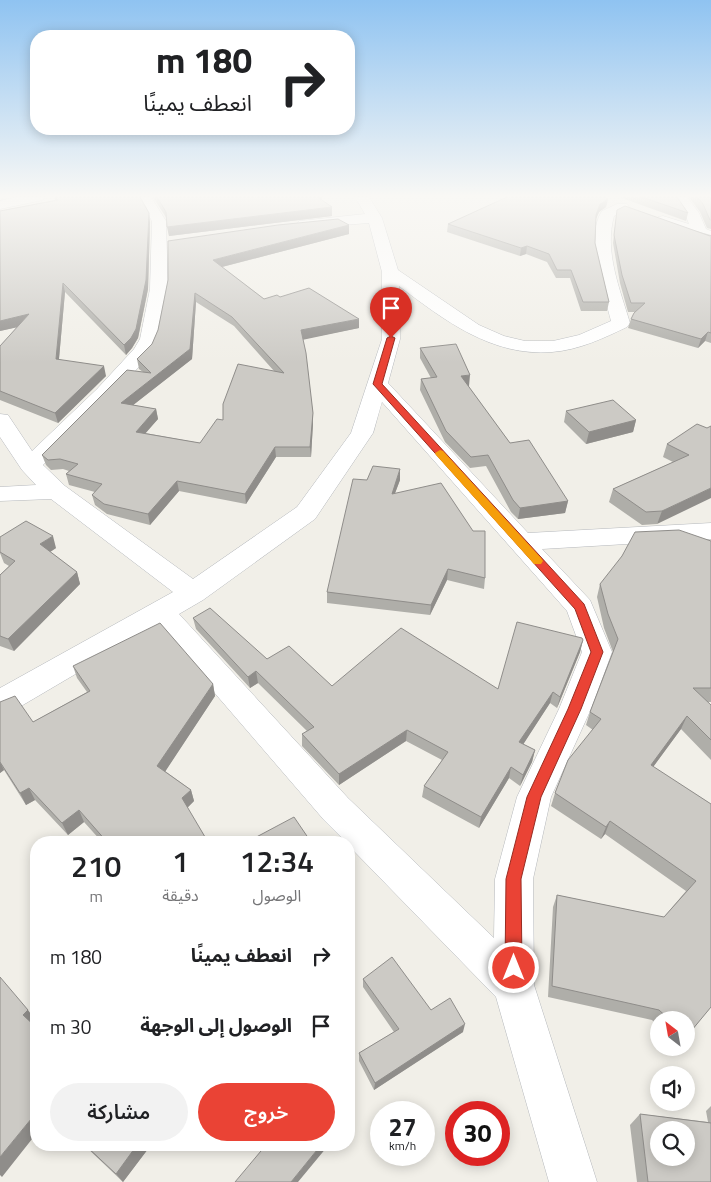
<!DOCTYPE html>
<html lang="ar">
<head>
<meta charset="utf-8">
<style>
	:root { --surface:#fff; --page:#f2f2f2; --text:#202124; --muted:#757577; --accent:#ea4335 }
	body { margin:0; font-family:"Titillium Web","Noto Sans Arabic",sans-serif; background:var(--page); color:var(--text); direction:rtl; height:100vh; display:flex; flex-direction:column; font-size:19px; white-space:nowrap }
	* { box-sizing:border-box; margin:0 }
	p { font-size:16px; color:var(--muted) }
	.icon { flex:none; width:28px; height:28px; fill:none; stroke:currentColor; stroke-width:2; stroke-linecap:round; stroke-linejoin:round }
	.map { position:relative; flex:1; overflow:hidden; direction:ltr }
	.side { position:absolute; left:30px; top:836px; width:325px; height:315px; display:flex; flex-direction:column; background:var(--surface); border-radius:20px; box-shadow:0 2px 12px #0003; direction:rtl }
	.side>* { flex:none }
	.hud { position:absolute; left:30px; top:30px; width:325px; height:105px; border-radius:20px; box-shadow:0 2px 12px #0003; direction:rtl; background:#fff; color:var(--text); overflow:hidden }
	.needle { width:32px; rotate:329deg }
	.controls { position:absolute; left:650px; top:1011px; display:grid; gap:10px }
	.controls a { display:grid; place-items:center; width:45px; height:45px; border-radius:50%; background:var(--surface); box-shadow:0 2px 12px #0003; font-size:25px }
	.speed { position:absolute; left:370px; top:1101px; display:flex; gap:10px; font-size:25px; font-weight:700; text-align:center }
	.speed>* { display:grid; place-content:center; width:65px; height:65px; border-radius:50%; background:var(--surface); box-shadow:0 2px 12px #0003; line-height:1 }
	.speed small { font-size:12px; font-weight:400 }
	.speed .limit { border:8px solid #d22; background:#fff; color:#111 }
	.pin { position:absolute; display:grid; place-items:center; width:42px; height:42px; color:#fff; margin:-51px -21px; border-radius:50% 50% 50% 0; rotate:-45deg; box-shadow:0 0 5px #0007 }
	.pin .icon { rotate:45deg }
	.me { position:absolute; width:55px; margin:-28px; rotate:0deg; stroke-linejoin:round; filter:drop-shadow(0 0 4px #0008) }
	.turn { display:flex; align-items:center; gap:18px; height:105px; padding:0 20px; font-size:22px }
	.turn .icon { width:65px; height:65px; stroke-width:2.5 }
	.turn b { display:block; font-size:35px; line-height:42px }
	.eta { display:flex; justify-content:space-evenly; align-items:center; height:85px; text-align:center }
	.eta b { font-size:30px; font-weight:600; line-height:35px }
	.button { display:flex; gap:10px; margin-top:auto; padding:10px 20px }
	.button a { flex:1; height:58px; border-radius:30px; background:var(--accent); color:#fff; font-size:20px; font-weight:600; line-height:58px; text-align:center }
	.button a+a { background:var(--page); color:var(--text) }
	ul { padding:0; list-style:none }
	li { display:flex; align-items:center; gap:15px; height:70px; padding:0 20px }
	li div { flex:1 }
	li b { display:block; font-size:19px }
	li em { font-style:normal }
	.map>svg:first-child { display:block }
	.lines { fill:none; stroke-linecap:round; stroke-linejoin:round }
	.minor-casing { stroke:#b5b8bc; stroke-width:1 }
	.minor { fill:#fff; fill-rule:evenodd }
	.wall { fill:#afaea9; fill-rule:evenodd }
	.shaded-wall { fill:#8f8d8a }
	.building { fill:#cccac5; stroke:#8f8d8a; fill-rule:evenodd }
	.route { fill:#ea4335; stroke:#982c22 }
	.slow { fill:#f59e0b }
</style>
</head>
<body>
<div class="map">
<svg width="711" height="1182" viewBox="0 0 711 1182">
	<rect width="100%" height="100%" fill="#f1efe8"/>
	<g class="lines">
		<g class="minor-casing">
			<path id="minor" d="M 16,197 L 45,197 L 43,200 L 0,209 L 0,201 Z
				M 137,197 L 151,197 L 166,221 L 168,289 L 158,339 L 149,356 L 111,397 L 43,465 L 65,486 L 193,579 L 297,507 L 351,433 L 382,339 L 382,272 L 369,223 L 304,228 L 299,227 L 297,224 L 299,221 L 365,214 L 355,197 L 369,197 L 382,218 L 398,270 L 479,325 L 504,336 L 525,341 L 553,341 L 579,335 L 611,321 C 604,292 584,238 602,211 L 617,204 L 627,204 L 629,207 L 627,210 L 614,216 C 604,252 620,289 630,323 L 627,327 C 604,338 579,350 552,352 C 492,357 444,320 399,286 L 400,339 L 388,383 L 528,533 L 711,523 L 711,539 L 542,549 L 590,600 L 612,652 L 591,709 L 551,797 L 533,879 L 534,985 L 597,1182 L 549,1182 L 496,997 L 349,846 L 349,842 L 346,842 L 324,820 L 157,626 L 11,712 L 0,715 L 0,688 L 173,592 L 51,499 L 0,501 L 0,487 L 36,485 L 22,470 L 0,437 L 0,414 L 8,415 L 32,451 L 97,389 L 134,349 L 140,339 L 150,289 L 152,221 ZM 382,402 L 567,611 L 582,652 L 559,709 L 517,797 L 495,879 L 494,938 L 348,798 L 179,614 L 203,600 L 315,519 L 373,433 Z
				M 672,197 L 687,197 L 699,213 L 706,229 L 711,231 L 711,241 C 703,242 668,227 658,223 L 656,220 L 658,217 L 663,216 L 689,224 L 685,214 Z"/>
		</g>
		<use href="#minor" class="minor"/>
	</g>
	<path class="wall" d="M 54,197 L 140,197 L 150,222 L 148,289 L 138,338 L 132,348 L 126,355 L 65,292 L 59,359 L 106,376 L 58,423 L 0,400 L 0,346 L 17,327 L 0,331 L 0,211 L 55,200 Z
		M 153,197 L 322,197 L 322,201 L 332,207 L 332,216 L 169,236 L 167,219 Z
		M 619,197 L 677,197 L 688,213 L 686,221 Z
		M 689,197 L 711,197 L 711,229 L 707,228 L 700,212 Z
		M 608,199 L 606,207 L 599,212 L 596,219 L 595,243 L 609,302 L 607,311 L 581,311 L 570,278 L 556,278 L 547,262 L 526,254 L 520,256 L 447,232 L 448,224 Z
		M 617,210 L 711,235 L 711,343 L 705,341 L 698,348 L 628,328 L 631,319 L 635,312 L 628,312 L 620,283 L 613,243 Z
		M 349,225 L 349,234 L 222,267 L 264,299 L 280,297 L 359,328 L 303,339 L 313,413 L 313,423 L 311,457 L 276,457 L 246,504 L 179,491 L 150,525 L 107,514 L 95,505 L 92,495 L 95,492 L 69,485 L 66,474 L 69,471 L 63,469 L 51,470 L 46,465 L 42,455 L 143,372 L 139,369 L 137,359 L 152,344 L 158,330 L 168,280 ZM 196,302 L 234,326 L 274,371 L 200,443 L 145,433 L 158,419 L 156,409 L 133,405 L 192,359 Z
		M 420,348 L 469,386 L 468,386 L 510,443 L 568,501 L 565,513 L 518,519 L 511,512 L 486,466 L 470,468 L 445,442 L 420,390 L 421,379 L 431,378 L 420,358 Z
		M 566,411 L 636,420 L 633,432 L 586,444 L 564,422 Z
		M 707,428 L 657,524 L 642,525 L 609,502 L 613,489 L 673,462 L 663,457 L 667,444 Z
		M 367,480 L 400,480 L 395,493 L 485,578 L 484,589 L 447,580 L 430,615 L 327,603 L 327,592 Z
		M 0,537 L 56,548 L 50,552 L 77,572 L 80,584 L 14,651 L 0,646 L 0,575 L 9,566 L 4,563 L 0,553 Z
		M 711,541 L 711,702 L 707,702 L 711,705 L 711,760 L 681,729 L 653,767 L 711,804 L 711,1007 L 686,1037 L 686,1020 L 659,1020 L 659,1027 L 652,1020 L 548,997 L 553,907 L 557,895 L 664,917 L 686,891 L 605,834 L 601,839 L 551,806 L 555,793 L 593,730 L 586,725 L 590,712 L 613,652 L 604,628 L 597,597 L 600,584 Z
		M 193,618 L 267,659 L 332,686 L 498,689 L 583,640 L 580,652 L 557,708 L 550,703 L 523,744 L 535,750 L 532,762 L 520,786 L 509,778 L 479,828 L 422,797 L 424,786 L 442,760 L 406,741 L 339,785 L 302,746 L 302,734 L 307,731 L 258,683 L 250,688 L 196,629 Z
		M 73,666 L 213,684 L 215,696 L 165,771 L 191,790 L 194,801 L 187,808 L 208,842 L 102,842 L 84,822 L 68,835 L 35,800 L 26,805 L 4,770 L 0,773 L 0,702 L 33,722 L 87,692 L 77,678 Z
		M 363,979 L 431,1010 L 463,1032 L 374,1090 L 359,1061 L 359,1053 L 394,1032 L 363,987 Z
		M 711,1106 L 711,1182 L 637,1182 L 630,1125 L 640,1114 L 708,1122 L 706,1111 Z
		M 84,1145 L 151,1145 L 123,1182 Z"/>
	<path class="shaded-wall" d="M 608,199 L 606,207 L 599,212 L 594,223 L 596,215 L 600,204 Z
		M 332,207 L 332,216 L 169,236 L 167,227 Z
		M 149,213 L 150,222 L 148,289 L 138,338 L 132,348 L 126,355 L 124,345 Z
		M 349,225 L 349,234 L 214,269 L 213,260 Z
		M 527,246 L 526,254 L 520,256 L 521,248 Z
		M 63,283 L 65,292 L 58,369 L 56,359 Z
		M 195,293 L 196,302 L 192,359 L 123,413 L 121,403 L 190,349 Z
		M 29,314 L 32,324 L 0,331 L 0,321 Z
		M 359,319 L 359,328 L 302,340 L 301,330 Z
		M 708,332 L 705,341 L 698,348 L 701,339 Z
		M 104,366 L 106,376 L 58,423 L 55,413 Z
		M 470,375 L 469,386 L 459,387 L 461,376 Z
		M 156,409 L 158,419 L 138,442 L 136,432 Z
		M 313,413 L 313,423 L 311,457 L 310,447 Z
		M 636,420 L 633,432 L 586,444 L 589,432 Z
		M 275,447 L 276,457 L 246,504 L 245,494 Z
		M 400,469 L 400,480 L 391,504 L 392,494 Z
		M 177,481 L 179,491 L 150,525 L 148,514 Z
		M 711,488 L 711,498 L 657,524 L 662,511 Z
		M 568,501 L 565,513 L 518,519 L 520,508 Z
		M 53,536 L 56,548 L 44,556 L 40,544 Z
		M 448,569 L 447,580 L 430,615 L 431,605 Z
		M 77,572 L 80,584 L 14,651 L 8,639 Z
		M 583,640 L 580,652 L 557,708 L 560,697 Z
		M 256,671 L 258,683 L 250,688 L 248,677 Z
		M 213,684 L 215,696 L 161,778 L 157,766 Z
		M 553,692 L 550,703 L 517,754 L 519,742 Z
		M 687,716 L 681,729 L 645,778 L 651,765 Z
		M 407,730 L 406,741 L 339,785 L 339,774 Z
		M 535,750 L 532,762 L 520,786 L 523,775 Z
		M 0,762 L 4,770 L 0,773 Z
		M 511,767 L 509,778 L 479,828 L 481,817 Z
		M 29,788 L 35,800 L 26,805 L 20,793 Z
		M 191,790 L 194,801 L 185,810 L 182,798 Z
		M 79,810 L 84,822 L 68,835 L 62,823 Z
		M 610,821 L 605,834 L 601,839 L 606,827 Z
		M 28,1010 L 36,1021 L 36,1022 L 32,1027 L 23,1015 Z
		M 465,1024 L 463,1032 L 374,1090 L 375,1083 Z
		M 36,1113 L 36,1134 L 2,1177 L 0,1175 L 0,1157 Z
		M 137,1145 L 151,1145 L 123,1182 L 116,1174 Z
		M 321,1145 L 326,1145 L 327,1147 L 298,1182 L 291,1182 Z"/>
	<path class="building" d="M 55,197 L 140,197 L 149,213 L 146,280 L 136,329 L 131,338 L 124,345 L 63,283 L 56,359 L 104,366 L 55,413 L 0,391 L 0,346 L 29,314 L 0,321 L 0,211 L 58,200 Z
		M 157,197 L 322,197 L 319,198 L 332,207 L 167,227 L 166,212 Z
		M 507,197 L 605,197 L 608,199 L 600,204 L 596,215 L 595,243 L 609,302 L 583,302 L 571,270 L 557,270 L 549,254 L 527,246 L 521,248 L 448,224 Z
		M 642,197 L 677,197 L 688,213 Z
		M 697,197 L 711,197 L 711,220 L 710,220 L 703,204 Z
		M 625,206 L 710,236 L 711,235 L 711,333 L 708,332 L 701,339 L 631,319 L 634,313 L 645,303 L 631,303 L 622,275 L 614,235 L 617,210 Z
		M 338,219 L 349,225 L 213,260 L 264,299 L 277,295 L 280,297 L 309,288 L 359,319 L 301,330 L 306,353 L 313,413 L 310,447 L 275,447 L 245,494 L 177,481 L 148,514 L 104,504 L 92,495 L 102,484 L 66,474 L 78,464 L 60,459 L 48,460 L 42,455 L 127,370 L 151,373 L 137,359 L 152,344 L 158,330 L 168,280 L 168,241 L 278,225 ZM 195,293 L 232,317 L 284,373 L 238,364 L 223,404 L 223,420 L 217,419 L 200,443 L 136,432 L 156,409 L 121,403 L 190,349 Z
		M 456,344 L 470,375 L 461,376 L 510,443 L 529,440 L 568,501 L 520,508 L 513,500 L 488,455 L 471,457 L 446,431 L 421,379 L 437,377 L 420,348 Z
		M 613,400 L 636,420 L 589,432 L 566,411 Z
		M 697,424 L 707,428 L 711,426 L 711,488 L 662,511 L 646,512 L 613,489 L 689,455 L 667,444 Z
		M 373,466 L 400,469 L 392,494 L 441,483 L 473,531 L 485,531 L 485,578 L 448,569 L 431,605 L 327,592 L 353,479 L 367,480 Z
		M 26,521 L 53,536 L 40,544 L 77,572 L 8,639 L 0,636 L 0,575 L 15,561 L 0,552 L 0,537 Z
		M 679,530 L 711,541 L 711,688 L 693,688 L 711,705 L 711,740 L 687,716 L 651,765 L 711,804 L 711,1007 L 687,1036 L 686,1036 L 686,1020 L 670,1020 L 659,1010 L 552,986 L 557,895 L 664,917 L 696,881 L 610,821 L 606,827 L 555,793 L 568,760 L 601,719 L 590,712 L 618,639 L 608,614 L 600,584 L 622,556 L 635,532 Z
		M 210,608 L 267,659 L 289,646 L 332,686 L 401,628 L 498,689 L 517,622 L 582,638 L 583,640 L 560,697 L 553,692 L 519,742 L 535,750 L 523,775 L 511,767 L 481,817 L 424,786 L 448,752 L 407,730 L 339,774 L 302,734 L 314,727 L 256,671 L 248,677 L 193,618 Z
		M 160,623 L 213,684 L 157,766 L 191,790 L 182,798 L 208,842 L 107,842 L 79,810 L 62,823 L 29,788 L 20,793 L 0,762 L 0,702 L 15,696 L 33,722 L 90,691 L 73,666 Z
		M 294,817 L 311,842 L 247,842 Z
		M 392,957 L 431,1010 L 450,998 L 465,1024 L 375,1083 L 359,1053 L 399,1029 L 363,979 Z
		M 0,977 L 28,1010 L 23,1015 L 36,1027 L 36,1113 L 0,1157 Z
		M 640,1114 L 711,1123 L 711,1182 L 648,1182 ZM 659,1130 L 686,1130 L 686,1158 L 659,1158 Z
		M 85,1145 L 137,1145 L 116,1174 Z
		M 266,1145 L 321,1145 L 291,1182 L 235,1182 Z"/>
	<linearGradient id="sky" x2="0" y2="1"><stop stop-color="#8fc3f1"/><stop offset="0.54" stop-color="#f9f8f5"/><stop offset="1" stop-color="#f9f8f5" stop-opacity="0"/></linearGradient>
	<rect width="711" height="363" fill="url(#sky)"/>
	<path class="route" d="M 391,336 L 395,338 L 382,384 L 584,604 L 603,652 L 581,709 L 541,797 L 521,879 L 522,968 L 519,974 L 514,976 L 508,974 L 505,968 L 506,879 L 527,797 L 568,709 L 591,652 L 575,609 L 373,384 L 387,338 Z"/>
	<path class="slow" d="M 440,450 L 443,451 L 541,558 L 543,561 L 541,564 L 534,564 L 436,455 L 435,453 Z"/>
</svg>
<div class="controls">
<a><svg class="needle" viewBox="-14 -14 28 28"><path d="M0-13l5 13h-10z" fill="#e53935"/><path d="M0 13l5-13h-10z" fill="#757577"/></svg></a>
<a><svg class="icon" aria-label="sound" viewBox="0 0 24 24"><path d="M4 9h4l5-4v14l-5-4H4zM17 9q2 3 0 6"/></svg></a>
<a><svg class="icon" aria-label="search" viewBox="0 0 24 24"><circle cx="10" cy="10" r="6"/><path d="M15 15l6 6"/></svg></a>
</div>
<div class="speed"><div>27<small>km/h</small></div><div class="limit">30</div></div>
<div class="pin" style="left:391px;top:338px;background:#d93025"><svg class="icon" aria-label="arrive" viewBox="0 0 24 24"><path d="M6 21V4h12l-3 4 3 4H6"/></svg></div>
<svg class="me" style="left:514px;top:968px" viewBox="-20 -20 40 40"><circle r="17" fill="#ea4335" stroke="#fff" stroke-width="3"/><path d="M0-11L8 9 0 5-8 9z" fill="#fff"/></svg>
<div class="hud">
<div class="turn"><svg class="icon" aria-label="right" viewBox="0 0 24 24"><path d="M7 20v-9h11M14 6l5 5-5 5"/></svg><div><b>180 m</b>انعطف يمينًا</div></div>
</div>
<section class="side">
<div class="eta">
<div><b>12:34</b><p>الوصول</p></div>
<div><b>1</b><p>دقيقة</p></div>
<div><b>210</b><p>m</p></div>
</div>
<ul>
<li><svg class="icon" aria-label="right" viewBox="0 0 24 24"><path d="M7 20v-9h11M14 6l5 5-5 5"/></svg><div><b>انعطف يمينًا</b></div><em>180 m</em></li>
<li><svg class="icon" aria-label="arrive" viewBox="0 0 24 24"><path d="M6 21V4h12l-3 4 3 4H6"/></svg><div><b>الوصول إلى الوجهة</b></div><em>30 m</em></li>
</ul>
<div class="button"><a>خروج</a><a>مشاركة</a></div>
</section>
</div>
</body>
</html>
